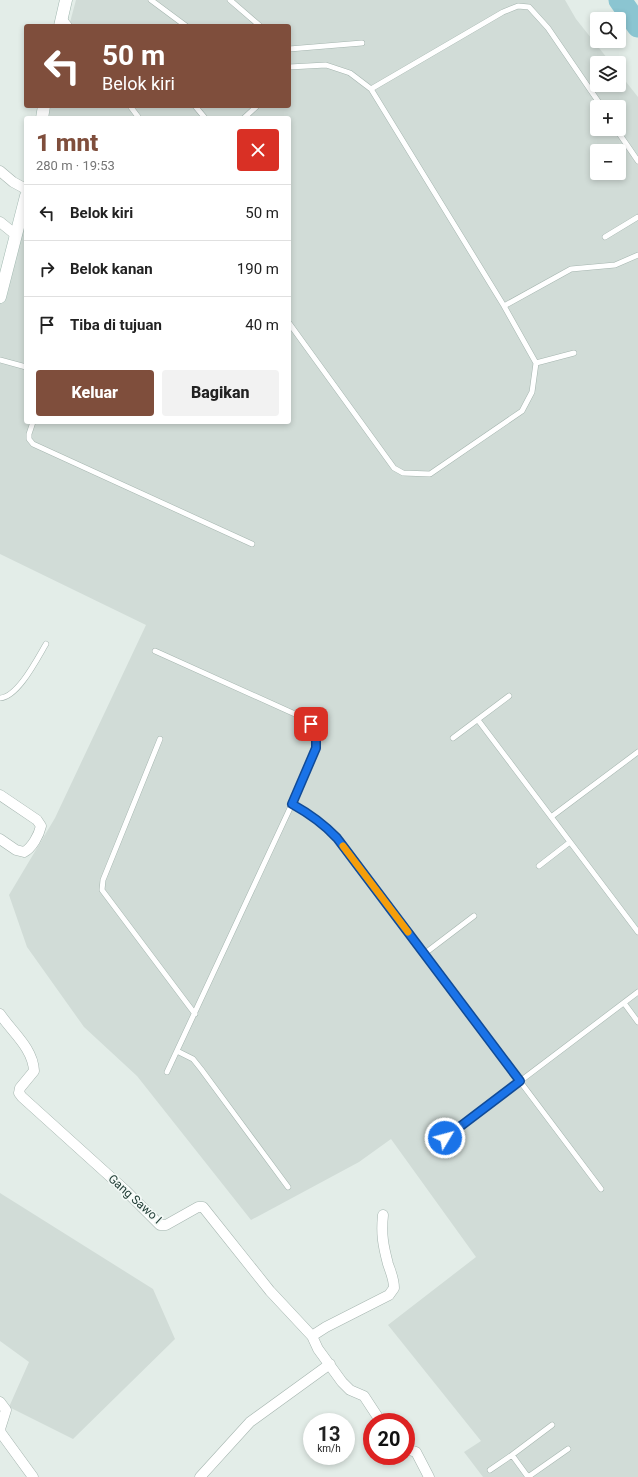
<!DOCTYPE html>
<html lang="id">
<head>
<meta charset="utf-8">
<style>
	:root { --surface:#fff; --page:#f2f2f2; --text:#222; --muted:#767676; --line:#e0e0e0; --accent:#7f4e3c }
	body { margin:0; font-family:Roboto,sans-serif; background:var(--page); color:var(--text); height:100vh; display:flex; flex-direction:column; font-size:15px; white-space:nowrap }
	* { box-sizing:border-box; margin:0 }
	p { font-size:13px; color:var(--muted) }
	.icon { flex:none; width:22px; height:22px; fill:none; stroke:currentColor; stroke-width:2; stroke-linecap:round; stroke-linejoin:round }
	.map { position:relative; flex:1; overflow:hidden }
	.details { position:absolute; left:24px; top:116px; width:267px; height:308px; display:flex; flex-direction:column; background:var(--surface); border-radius:4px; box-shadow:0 2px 6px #0003 }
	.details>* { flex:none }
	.banner { position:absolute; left:24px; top:24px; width:267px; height:84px; border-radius:4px; box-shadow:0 2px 6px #0003; background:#7f4e3c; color:#fff; overflow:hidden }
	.buttons { position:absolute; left:590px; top:12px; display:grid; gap:8px }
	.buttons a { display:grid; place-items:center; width:36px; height:36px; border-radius:4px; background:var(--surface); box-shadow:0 2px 6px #0003; font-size:20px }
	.speed { position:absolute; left:303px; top:1413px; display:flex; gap:8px; font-size:20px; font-weight:700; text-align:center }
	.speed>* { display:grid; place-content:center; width:52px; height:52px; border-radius:50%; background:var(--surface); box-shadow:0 2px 6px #0003; line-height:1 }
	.speed small { font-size:10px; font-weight:400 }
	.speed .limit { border:6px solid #d22; background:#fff; color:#111 }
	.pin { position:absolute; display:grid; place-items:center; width:34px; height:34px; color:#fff; margin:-17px; border-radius:8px; box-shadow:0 2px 6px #0006 }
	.me { position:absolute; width:44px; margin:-22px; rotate:53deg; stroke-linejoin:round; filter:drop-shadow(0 0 3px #0008) }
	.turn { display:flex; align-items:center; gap:14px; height:84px; padding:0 12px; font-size:18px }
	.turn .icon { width:52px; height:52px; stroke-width:2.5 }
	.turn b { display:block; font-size:28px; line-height:34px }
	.round { display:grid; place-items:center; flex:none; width:42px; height:42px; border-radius:4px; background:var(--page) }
	.head { display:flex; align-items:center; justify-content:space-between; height:68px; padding:0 12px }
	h1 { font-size:24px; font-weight:800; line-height:30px; color:var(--accent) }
	.cta { display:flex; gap:8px; margin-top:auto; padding:8px 12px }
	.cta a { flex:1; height:46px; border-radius:4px; background:var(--accent); color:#fff; font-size:16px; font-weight:800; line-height:46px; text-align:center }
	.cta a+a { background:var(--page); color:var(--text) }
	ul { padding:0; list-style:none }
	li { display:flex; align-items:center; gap:12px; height:56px; padding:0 12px; border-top:1px solid var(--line) }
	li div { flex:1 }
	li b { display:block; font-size:15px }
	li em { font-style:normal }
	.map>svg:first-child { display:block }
	.built { fill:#d1dcd7; fill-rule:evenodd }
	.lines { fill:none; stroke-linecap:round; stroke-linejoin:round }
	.river { stroke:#8bc5d1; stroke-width:23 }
	.lane-casing { stroke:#a5b5af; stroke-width:6 }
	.street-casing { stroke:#a5b5af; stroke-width:11 }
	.secondary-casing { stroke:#a1b8b0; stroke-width:13 }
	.lane { stroke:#fff; stroke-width:5 }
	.street { stroke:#fff; stroke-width:10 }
	.secondary { stroke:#fff; stroke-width:12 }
	.route-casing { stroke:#114b97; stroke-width:10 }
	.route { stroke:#1a73e8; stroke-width:7 }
	.slow { stroke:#f59e0b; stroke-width:7 }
	.labels { text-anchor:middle; stroke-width:3.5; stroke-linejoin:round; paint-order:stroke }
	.street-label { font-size:12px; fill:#223e37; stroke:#f3f9f6 }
</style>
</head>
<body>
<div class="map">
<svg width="638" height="1477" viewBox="0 0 638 1477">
	<rect width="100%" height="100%" fill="#e3ede8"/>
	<path class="built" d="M 76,0 L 565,0 L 576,19 L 611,63 L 597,63 L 597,85 L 619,85 L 619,73 L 638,97 L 638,1477 L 483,1477 L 464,1452 L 481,1441 L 388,1325 L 476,1257 L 391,1139 L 359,1162 L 251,1220 L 137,1076 L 84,1027 L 27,947 L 9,895 L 55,818 L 146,625 L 0,554 L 0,294 L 26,192 L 26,422 L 289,422 L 289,118 L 45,118 L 48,106 L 289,106 L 289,26 L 69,26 ZM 597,107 L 619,107 L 619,129 L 597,129 ZM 597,151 L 619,151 L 619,173 L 597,173 Z
		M 0,1193 L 153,1289 L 175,1339 L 73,1439 L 9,1407 L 29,1362 L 0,1341 Z"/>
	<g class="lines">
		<path class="river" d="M 620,0 L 638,26"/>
		<g class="lane-casing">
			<path id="lane" d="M 151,0 L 186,26
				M 230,0 L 260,26
				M 63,17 L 70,26
				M 289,49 L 362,43
				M 289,67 L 326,65 L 350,73 L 371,89 L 503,12 L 518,6 L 529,7 L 548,28 L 602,107
				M 130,106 L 139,118
				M 195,106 L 205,118
				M 244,118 L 257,106
				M 616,129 L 638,161
				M 605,237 L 638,217
				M 504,306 L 571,269 L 615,265 L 638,255
				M 289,323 L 394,468 L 403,473 L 430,474 L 522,411 L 532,392 L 536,363 L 504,306 L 371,89
				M 0,360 L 26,367
				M 536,363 L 574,353
				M 33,422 L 29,434 L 29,439 L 33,444 L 252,544
				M 155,651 L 306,719 C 314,727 317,736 316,748 L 292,804 L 167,1072
				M 0,698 C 18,697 37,659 46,644
				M 478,720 L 638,932
				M 453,738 L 509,696
				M 160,739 L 103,880 L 102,890 L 195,1014
				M 292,804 C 310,814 323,823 337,838 L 601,1189
				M 551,817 L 638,752
				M 539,866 L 570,842
				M 424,954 L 474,916
				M 624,1003 L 638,1022
				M 177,1051 L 193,1059 L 201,1069 L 288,1187
				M 445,1138 L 638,992
				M 490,1470 L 512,1455
				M 528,1477 L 512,1455 L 552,1425
				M 528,1477 L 568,1449"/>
		</g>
		<g class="street-casing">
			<path id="street" d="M 0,171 L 13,182 L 26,189
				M 0,222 L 16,235
				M 0,795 L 37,820 L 41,826 C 39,835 32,848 24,852 L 16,850 L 0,839
				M 0,1014 C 12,1032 33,1048 34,1071 L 20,1088 L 19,1093 L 22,1097 L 125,1190 L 160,1225 L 166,1225 L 198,1207 L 203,1207 L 270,1291 L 312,1336
				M 0,1402 L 6,1410 L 0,1429 L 1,1433 L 33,1477
				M 381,1422 L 364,1396 L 350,1390 L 342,1382 L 318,1349 L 312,1336 L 326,1327 L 389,1295 L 394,1288 C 394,1279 391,1273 388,1264 C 383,1245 381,1234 383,1215
				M 406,1449 L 416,1452 L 429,1477
				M 200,1477 L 250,1422 L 330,1364"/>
		</g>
		<g class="secondary-casing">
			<path id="secondary" d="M 60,26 L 66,0
				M 42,118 L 44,106
				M 0,297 L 26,196"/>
		</g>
		<use href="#lane" class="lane"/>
		<use href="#street" class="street"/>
		<use href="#secondary" class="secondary"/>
	</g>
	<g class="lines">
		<g class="route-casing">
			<path id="route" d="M 311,724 L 316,739 L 316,748 L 292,804 C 310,814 323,823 337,838 L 520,1081 L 445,1138"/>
		</g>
		<use href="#route" class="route"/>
		<path class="slow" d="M 343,846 L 408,932"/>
	</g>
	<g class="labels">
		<g class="street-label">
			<text transform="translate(135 1199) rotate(42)" y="4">Gang Sawo I</text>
		</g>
	</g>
</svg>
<div class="buttons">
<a><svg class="icon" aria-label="search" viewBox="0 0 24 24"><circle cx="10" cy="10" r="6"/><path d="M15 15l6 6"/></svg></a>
<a><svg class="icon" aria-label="layers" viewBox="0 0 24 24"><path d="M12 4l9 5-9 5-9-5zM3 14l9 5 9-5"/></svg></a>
<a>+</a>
<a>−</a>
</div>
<div class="speed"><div>13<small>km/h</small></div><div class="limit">20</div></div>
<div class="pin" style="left:311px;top:724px;background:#d93025"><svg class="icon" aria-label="arrive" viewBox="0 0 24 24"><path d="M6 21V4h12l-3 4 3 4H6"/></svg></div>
<svg class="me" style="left:445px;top:1138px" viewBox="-20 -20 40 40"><circle r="17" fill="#1a73e8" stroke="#fff" stroke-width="3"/><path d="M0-11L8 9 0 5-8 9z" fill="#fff"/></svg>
<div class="banner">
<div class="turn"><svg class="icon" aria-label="left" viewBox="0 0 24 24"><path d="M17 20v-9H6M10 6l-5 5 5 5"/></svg><div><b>50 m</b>Belok kiri</div></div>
</div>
<section class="details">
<div class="head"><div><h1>1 mnt</h1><p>280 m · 19:53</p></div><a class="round" style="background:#d93025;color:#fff"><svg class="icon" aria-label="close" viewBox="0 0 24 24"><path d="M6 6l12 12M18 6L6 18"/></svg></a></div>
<ul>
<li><svg class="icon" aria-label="left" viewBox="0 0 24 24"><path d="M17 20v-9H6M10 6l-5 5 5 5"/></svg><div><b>Belok kiri</b></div><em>50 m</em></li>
<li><svg class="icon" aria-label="right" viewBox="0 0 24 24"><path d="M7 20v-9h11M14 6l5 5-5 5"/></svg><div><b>Belok kanan</b></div><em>190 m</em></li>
<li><svg class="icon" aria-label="arrive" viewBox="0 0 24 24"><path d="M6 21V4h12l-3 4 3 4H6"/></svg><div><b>Tiba di tujuan</b></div><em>40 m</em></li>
</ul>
<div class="cta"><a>Keluar</a><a>Bagikan</a></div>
</section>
</div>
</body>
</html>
